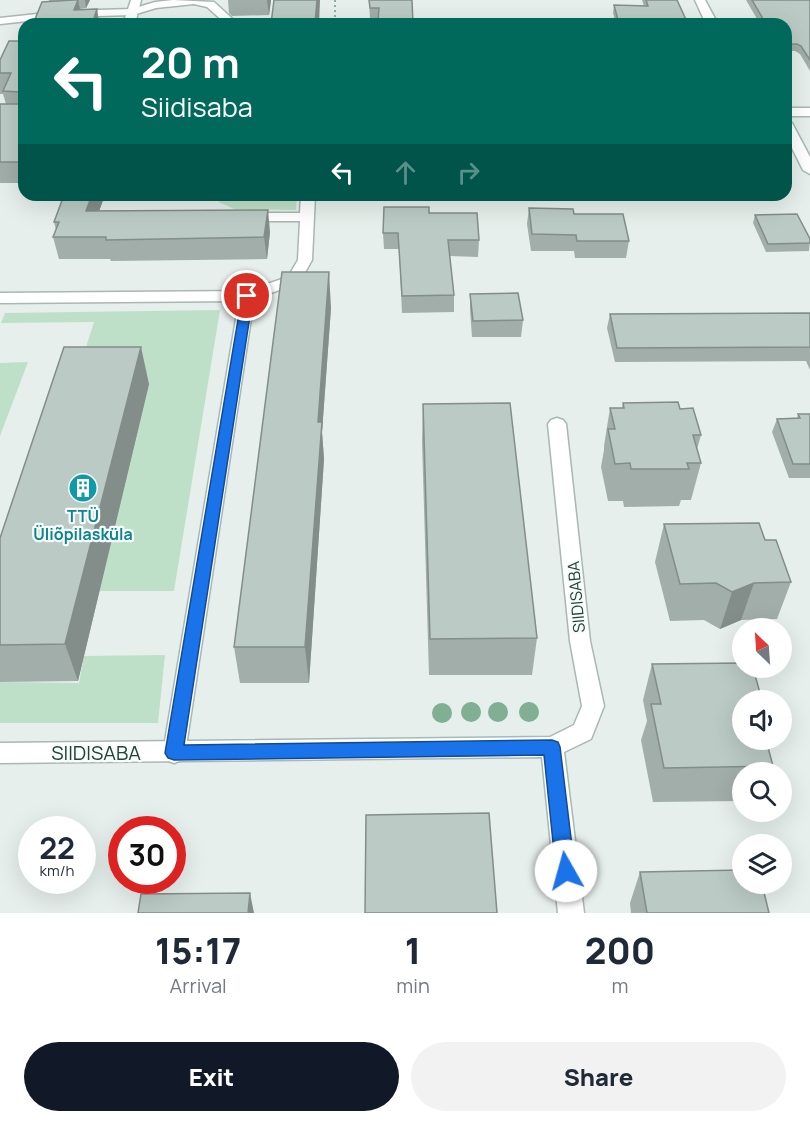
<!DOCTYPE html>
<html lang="en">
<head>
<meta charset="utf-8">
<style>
	:root { --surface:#fff; --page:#f2f2f3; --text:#1f2937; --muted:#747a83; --accent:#111827 }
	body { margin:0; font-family:Manrope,sans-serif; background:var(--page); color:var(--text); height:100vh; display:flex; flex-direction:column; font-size:22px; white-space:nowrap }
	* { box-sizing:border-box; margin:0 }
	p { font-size:20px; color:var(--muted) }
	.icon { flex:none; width:33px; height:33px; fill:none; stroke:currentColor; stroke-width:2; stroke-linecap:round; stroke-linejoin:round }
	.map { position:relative; height:913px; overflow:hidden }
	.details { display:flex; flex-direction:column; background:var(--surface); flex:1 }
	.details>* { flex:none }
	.guide { position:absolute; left:18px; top:18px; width:774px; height:183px; border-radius:18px; box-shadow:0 6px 24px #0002; background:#00695c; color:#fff; overflow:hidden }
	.needle { width:39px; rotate:335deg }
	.buttons { position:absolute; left:732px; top:618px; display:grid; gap:12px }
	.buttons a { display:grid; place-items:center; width:60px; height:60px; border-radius:50%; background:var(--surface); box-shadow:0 6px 24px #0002; font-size:30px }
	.speed { position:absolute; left:18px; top:816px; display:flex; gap:12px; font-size:30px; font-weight:700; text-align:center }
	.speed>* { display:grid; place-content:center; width:78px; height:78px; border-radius:50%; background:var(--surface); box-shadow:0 6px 24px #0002; line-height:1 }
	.speed small { font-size:15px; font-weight:400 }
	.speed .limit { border:9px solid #d22; background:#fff; color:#111 }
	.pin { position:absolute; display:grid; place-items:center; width:51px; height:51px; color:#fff; margin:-26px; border:3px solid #fff; border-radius:50%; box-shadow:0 2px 6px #0007 }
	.me { position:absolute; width:66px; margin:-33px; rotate:353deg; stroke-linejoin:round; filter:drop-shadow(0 0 4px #0008) }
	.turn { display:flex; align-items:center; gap:21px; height:126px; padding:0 24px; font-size:27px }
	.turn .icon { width:78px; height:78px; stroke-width:2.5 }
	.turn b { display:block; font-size:42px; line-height:51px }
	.lanes { display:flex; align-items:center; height:57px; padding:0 24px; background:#0003; justify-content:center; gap:30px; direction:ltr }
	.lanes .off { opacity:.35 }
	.eta { display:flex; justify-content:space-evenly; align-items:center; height:102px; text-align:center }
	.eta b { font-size:36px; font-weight:800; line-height:42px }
	.primary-button { display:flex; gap:12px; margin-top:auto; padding:12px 24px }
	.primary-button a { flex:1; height:69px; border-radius:36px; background:var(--accent); color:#fff; font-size:24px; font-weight:800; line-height:69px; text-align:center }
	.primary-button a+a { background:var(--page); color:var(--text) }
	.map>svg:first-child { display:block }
	.green { fill:#bfe0c8 }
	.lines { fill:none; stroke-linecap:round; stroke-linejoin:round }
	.lane-casing { stroke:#a8b8b2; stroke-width:3 }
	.street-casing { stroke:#a8b8b2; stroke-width:3 }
	.path { stroke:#86b3a5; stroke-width:2; stroke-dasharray:2 3; stroke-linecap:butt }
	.lane { fill:#fff; fill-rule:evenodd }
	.street { fill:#fff; fill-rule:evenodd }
	.tree { fill:#80af93 }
	.wall { fill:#a1aea9 }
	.shaded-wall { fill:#838d89 }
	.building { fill:#bbcac4; stroke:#838d89; stroke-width:1.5 }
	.route { fill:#1a73e8; stroke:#114b97; stroke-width:1.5 }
	.labels { text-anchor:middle; stroke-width:4.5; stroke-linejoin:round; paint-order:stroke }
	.culture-label { font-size:16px; font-weight:bold; fill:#0d838f; stroke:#f7fbf9 }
	.street-label { font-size:16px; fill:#24423a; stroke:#f7fbf9 }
	.near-street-label { font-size:20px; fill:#24423a; stroke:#f7fbf9 }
</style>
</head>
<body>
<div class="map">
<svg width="810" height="913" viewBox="0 0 810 913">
	<rect width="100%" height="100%" fill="#e6efeb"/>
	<path class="green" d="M 220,195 L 297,195 L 296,210 L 234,209 L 219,202 Z
		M 220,310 L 174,591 L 99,591 L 74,385 L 94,322 L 1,323 L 5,313 Z
		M 28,362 L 0,436 L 0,363 Z
		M 165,655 L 158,723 L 0,723 L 0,682 L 79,683 L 84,656 Z"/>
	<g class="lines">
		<g class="lane-casing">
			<path id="lane" d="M 173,0 L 214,2 L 238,24 L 226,24 L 207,7 L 194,4 L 156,8 L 133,15 L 65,17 L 0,24 L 0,18 L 65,11 L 132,9 L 155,2 Z
				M 301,195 L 315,195 L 312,260 L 299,283 L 254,299 L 185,753 L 182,760 L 174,763 L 166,760 L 163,753 L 239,301 L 0,303 L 0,293 L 246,291 L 288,277 L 298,260 L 300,221 L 245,221 L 238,217 L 245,213 L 300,213 Z"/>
		</g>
		<g class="street-casing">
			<path id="street" d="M 131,0 L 141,0 L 135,24 L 123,24 Z
				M 695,0 L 705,0 L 718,24 L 706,24 Z
				M 786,108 L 810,108 L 810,116 L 786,116 Z
				M 786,119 L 792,123 L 810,157 L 810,174 L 803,170 L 786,136 Z
				M 557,418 L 563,420 L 566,424 L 590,641 L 604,706 L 591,739 L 564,752 L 584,913 L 558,913 L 542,757 L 0,763 L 0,743 L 550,737 L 574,725 L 582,706 L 570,641 L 548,424 L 551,420 Z"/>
		</g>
		<path class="path" d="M 335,0 L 335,24
			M 253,22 L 273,21 L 273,19"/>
		<use href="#lane" class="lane"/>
		<use href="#street" class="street"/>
	</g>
	<g class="tree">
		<circle cx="471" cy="712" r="10"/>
		<circle cx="498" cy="712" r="10"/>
		<circle cx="529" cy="712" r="10"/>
		<circle cx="442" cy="713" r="10"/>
	</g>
	<path class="wall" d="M 49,0 L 90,0 L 86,8 L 80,9 L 80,10 L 97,9 L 99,21 L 33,24 L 49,2 Z
		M 228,0 L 271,0 L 269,15 L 232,16 L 229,13 Z
		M 369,0 L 413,24 L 378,24 L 378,19 L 370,19 Z
		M 642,0 L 677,0 L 688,24 L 616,24 L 613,13 L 614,5 L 644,6 Z
		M 746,0 L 810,0 L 810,71 L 800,54 L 795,51 L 786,51 L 786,24 L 760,24 Z
		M 24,41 L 24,183 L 0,183 L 0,104 L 6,104 L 3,94 L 0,94 L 0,60 Z
		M 46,195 L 105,195 L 99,211 L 270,232 L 267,259 L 111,261 L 110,259 L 59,259 L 53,237 L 56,230 L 54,222 L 64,197 L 46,197 Z
		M 529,208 L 574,214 L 629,241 L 626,258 L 575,258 L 574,251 L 531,251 L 527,224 Z
		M 429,213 L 479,240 L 478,257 L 450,256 L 454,295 L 454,312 L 402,313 L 399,249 L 384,249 L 383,233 Z
		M 755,215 L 810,239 L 809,251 L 766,252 L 753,223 Z
		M 470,294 L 523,320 L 521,337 L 472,337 L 470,310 Z
		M 331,308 L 322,432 L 324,459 L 309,683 L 240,683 L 234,647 Z
		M 810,313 L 810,370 L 806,361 L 615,362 L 607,328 L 610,314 Z
		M 149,384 L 78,681 L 0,682 L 0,538 Z
		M 623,403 L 680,409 L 701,435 L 697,449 L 701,463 L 691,500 L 681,500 L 679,506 L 624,507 L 623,501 L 608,501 L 601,467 L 604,450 L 604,446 L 610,408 L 622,408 Z
		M 423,404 L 537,638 L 532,675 L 429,675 L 422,441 Z
		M 798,414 L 810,414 L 810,478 L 789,478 L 772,432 L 777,419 L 797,418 Z
		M 664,524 L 765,540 L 791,582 L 777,619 L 741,620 L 720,629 L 704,620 L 670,621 L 655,562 Z
		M 652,664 L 742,740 L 768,740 L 767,742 L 773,766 L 770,772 L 742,772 L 742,801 L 653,802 L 641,740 L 647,721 L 643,700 Z
		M 640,872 L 769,913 L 631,913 L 630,903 Z"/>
	<path class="shaded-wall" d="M 78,0 L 82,19 L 74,10 Z
		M 85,0 L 90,0 L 86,8 Z
		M 267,0 L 271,0 L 269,15 Z
		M 317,0 L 320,0 L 319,24 L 315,24 Z
		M 97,9 L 99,24 L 93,21 Z
		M 92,195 L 105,195 L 91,233 L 86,211 Z
		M 268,210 L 270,232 L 267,259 L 264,237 Z
		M 329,272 L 331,308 L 322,432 L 324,459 L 309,683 L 305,647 L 318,422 Z
		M 141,347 L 149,384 L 78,681 L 65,644 Z
		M 754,583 L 741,620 L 720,629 L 732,592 Z
		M 250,893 L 254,913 L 248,913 Z"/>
	<path class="building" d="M 73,0 L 78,0 L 74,10 L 97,9 L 93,21 L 176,19 L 175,24 L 33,24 L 42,2 Z
		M 274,0 L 317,0 L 315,24 L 271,24 Z
		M 369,0 L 412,0 L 413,24 L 384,24 L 384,21 L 378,21 L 379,8 L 370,8 Z
		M 646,0 L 677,0 L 688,24 L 619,24 L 614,5 L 648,6 Z
		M 752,0 L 810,0 L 810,60 L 801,46 L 797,44 L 786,44 L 786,24 L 766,24 Z
		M 9,41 L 24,41 L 24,162 L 0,162 L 0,104 L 19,104 L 21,101 L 20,92 L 3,91 L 11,73 L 0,73 L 0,60 Z
		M 64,195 L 92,195 L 86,211 L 268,210 L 264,237 L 106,240 L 106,237 L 53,237 L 59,222 L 54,222 Z
		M 384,207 L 429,207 L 429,213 L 477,213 L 479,240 L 448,240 L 454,295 L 402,296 L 398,233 L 383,233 Z
		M 529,208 L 573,209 L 574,214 L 623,214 L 629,241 L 577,241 L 576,235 L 532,234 Z
		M 797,214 L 810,239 L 810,243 L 768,244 L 755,215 Z
		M 282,272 L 329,272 L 318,422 L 322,422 L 305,647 L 234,647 Z
		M 518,293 L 523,320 L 473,321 L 470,294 Z
		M 810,313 L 810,347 L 617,348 L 610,314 Z
		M 64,347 L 141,347 L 65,644 L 0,645 L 0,538 Z
		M 678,402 L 680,409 L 693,408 L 701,435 L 693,435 L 701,463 L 687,463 L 689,469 L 631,469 L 630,463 L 615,464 L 608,429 L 615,429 L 610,408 L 624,408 L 623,403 Z
		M 510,403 L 537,638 L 430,639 L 423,404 Z
		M 798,414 L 810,414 L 810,464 L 793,464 L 777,419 L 800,418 Z
		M 759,523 L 765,540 L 776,540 L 791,582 L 754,583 L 732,592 L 716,583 L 680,584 L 664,524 Z
		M 742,663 L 742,668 L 753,668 L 762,700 L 742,700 L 742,740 L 766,740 L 773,766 L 664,768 L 651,704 L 661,704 L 652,664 Z
		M 489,813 L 497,913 L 365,913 L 366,815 Z
		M 742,870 L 742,884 L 762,884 L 769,913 L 647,913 L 640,872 Z
		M 250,893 L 248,913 L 138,913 L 141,894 Z"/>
	<path class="route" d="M 247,292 L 253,296 L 184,745 L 552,740 L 558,742 L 560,747 L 575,871 L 572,877 L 566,880 L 559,877 L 556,871 L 544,755 L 174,760 L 168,758 L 165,753 L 242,296 Z"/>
	<defs>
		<g id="building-disc" transform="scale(1.5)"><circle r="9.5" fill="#0f9aa8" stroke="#f7fbf9"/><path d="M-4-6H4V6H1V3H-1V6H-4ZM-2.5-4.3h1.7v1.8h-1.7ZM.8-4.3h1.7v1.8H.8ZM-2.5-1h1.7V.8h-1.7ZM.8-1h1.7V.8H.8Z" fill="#fff"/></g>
	</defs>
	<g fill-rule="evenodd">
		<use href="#building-disc" x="83" y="488"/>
	</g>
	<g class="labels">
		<g class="culture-label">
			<text x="83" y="522">TTÜ<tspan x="83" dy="18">Üliõpilasküla</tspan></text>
		</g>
		<g class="street-label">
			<text transform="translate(576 597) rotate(-95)" y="6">SIIDISABA</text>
		</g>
		<g class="near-street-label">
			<text x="96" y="760">SIIDISABA</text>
		</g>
	</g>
</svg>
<div class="buttons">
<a><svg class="needle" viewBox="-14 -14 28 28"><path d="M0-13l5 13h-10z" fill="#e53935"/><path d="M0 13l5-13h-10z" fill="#747a83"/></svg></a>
<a><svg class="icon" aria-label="sound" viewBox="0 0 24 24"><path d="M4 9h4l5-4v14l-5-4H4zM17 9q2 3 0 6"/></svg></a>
<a><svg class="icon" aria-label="search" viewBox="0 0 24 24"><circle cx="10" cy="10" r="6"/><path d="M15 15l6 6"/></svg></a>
<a><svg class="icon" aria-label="layers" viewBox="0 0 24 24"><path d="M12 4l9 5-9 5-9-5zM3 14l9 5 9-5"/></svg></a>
</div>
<div class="speed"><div>22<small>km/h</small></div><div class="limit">30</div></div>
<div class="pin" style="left:247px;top:296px;background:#d93025"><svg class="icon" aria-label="arrive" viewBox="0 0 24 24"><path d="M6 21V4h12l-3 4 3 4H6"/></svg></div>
<svg class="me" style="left:566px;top:871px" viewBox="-20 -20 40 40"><circle r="19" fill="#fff"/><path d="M0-13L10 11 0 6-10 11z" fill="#1a73e8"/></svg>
<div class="guide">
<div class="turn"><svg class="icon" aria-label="left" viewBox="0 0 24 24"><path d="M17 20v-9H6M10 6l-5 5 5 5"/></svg><div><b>20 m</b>Siidisaba</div></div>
<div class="lanes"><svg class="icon" aria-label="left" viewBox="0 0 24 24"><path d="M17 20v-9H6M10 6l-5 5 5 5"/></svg><svg class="icon off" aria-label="ahead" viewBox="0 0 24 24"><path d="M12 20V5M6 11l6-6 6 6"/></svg><svg class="icon off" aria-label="right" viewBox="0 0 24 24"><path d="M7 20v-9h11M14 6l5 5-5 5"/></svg></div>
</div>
</div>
<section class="details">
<div class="eta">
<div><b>15:17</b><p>Arrival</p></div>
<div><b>1</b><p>min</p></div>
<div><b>200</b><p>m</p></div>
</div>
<div class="primary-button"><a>Exit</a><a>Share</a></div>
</section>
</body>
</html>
